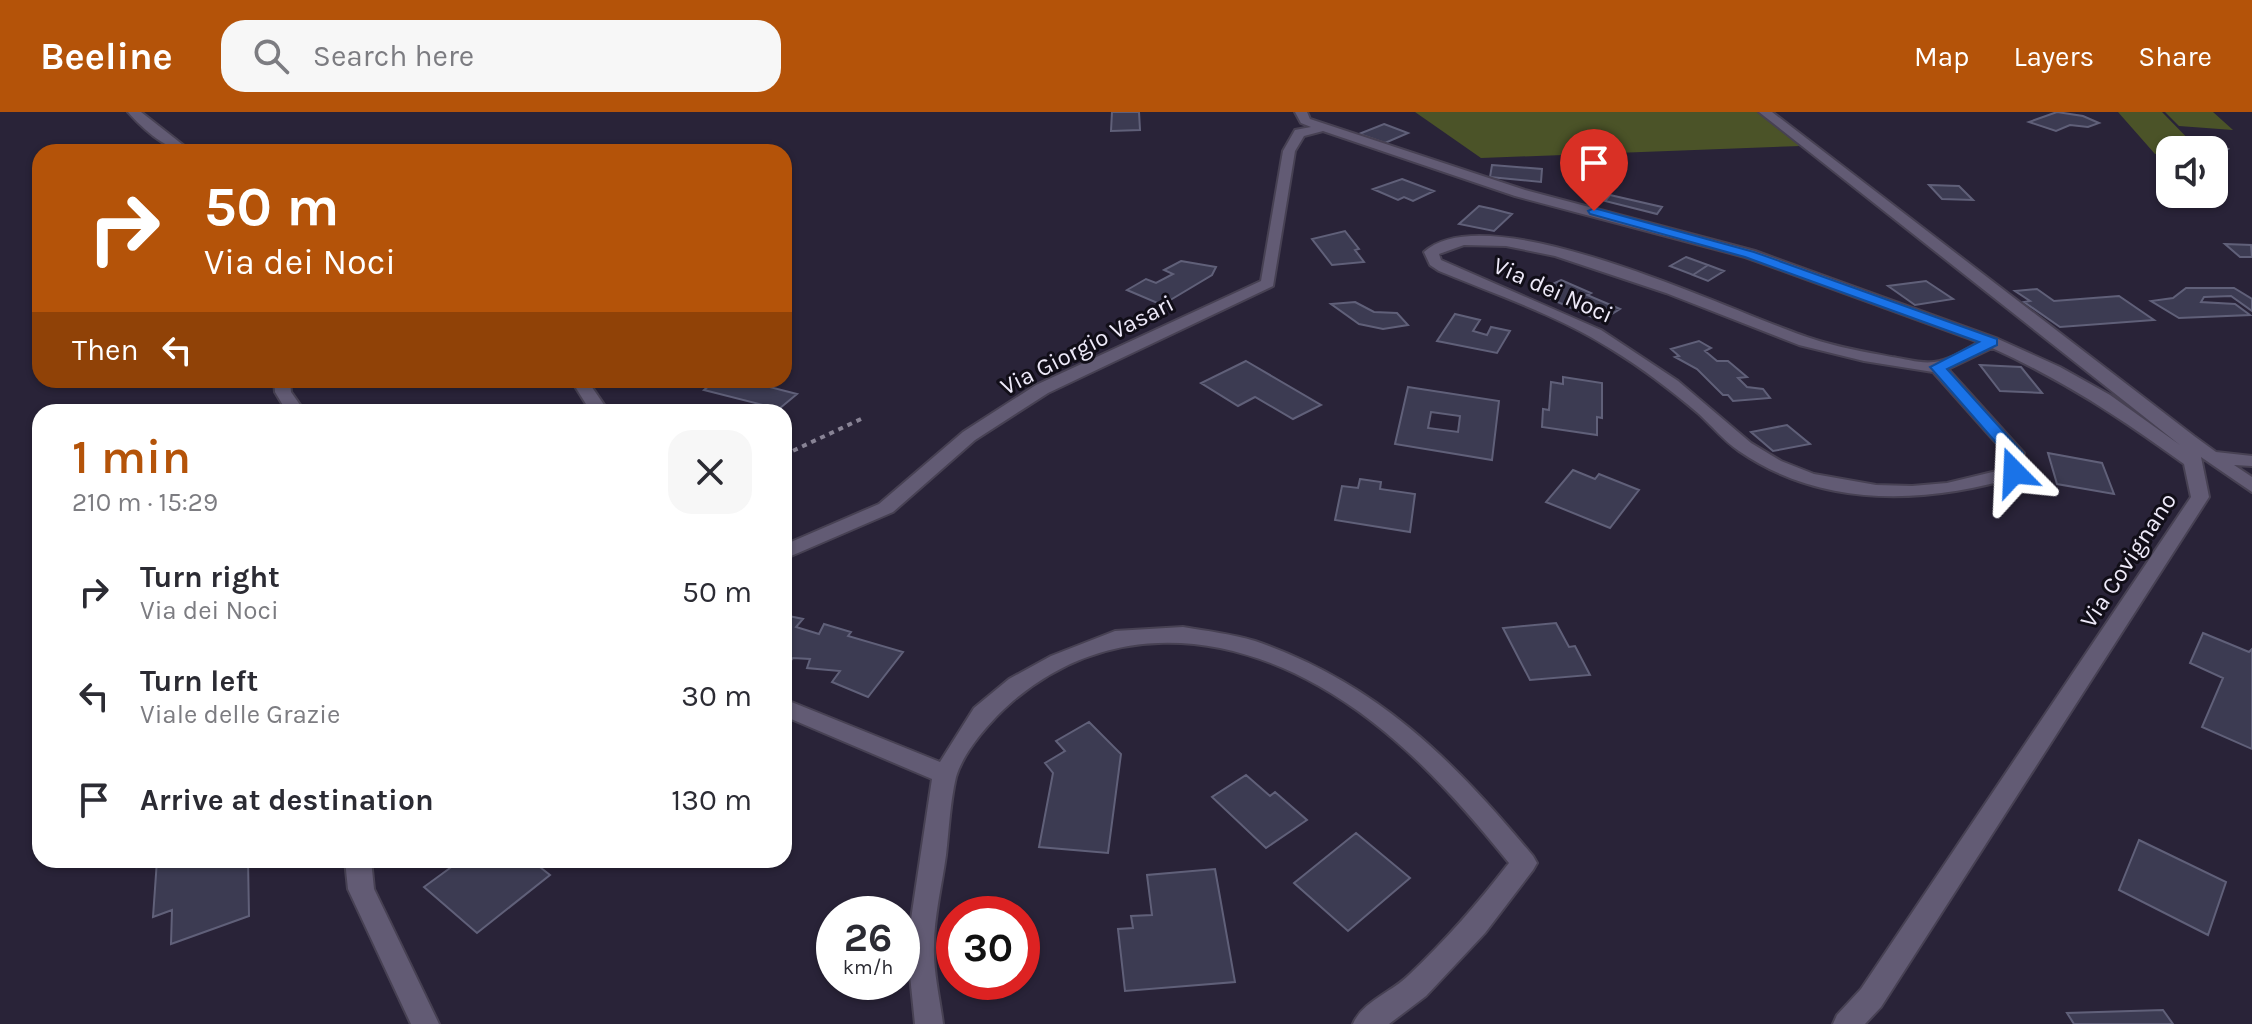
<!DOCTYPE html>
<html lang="en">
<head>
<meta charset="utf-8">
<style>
	:root { --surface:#fff; --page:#f7f7f7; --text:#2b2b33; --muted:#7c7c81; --accent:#b45309 }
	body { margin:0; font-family:Karla,sans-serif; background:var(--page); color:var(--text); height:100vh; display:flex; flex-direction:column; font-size:30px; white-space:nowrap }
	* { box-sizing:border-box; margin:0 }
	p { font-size:26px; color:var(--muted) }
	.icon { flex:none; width:44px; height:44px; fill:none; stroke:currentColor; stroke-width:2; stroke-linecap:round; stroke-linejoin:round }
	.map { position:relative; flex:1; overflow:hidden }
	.sheet { position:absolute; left:32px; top:292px; width:760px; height:464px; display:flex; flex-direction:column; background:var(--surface); border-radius:24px; box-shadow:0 2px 6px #0004 }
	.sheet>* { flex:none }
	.top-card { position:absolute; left:32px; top:32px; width:760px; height:244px; border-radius:24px; box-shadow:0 2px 6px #0004; background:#b45309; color:#fff; overflow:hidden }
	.buttons { position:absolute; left:2156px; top:24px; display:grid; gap:16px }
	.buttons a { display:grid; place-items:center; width:72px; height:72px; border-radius:16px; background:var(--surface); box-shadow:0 2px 6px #0004; font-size:40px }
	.speed { position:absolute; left:816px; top:784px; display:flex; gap:16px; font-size:40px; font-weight:700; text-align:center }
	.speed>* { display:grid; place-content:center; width:104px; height:104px; border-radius:50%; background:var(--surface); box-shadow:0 2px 6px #0004; line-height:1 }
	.speed small { font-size:20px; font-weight:400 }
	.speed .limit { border:12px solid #d22; background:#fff; color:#111 }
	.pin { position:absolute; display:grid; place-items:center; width:68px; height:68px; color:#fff; margin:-82px -34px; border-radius:50% 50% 50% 0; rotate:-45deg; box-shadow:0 0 8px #0007 }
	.pin .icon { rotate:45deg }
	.me { position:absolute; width:88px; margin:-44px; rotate:339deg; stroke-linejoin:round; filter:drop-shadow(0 0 6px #0008) }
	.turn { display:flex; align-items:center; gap:28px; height:168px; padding:0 40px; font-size:36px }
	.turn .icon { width:104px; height:104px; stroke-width:2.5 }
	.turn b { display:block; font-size:56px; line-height:68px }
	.then { display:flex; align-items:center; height:76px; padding:0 40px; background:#0003; gap:16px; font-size:30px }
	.round { display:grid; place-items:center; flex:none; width:84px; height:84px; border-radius:24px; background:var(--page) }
	.summary { display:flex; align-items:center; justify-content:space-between; height:136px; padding:0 40px }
	h1 { font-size:48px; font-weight:600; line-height:60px; color:var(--accent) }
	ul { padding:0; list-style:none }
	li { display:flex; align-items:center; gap:24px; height:104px; padding:0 40px }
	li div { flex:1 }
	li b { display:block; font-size:30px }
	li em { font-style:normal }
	header { display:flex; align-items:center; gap:48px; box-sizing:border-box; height:112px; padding:0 40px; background:var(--accent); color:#fff }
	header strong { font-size:38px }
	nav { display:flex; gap:44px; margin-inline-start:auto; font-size:28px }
	.search { width:560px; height:72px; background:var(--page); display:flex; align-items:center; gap:20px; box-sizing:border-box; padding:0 28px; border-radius:24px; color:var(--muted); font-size:30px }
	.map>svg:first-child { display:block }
	.green { fill:#4b5328 }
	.building { fill:#3c3b52; stroke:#606079; stroke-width:2; fill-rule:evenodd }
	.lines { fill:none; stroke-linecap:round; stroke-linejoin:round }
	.street-casing { stroke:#474153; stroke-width:4 }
	.path { stroke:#888395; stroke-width:4; stroke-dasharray:5 5; stroke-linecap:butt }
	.street { fill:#625b74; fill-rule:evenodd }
	.route { fill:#1a73e8; stroke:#114b97; stroke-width:2 }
	.labels { text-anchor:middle; stroke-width:6; stroke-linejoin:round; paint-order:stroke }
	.street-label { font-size:24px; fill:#eeeaf9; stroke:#110e18 }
</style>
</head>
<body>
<header>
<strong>Beeline</strong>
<div class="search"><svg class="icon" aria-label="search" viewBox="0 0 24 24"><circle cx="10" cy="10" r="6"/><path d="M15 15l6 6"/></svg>Search here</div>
<nav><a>Map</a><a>Layers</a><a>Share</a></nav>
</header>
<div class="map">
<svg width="2252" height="912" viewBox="0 0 2252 912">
	<rect width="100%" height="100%" fill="#292338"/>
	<path class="green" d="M 1415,0 L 1758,0 L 1801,34 L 1481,46 Z
		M 2118,0 L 2162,0 L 2199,38 L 2170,38 L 2170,44 L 2155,42 Z
		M 2165,0 L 2213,0 L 2233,18 L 2179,14 Z"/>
	<path class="building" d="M 1112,0 L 1139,0 L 1140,18 L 1111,19 Z
		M 2057,0 L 2083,4 L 2099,11 L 2088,15 L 2070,13 L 2056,19 L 2029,10 Z
		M 1384,12 L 1408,21 L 1385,31 L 1359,22 Z
		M 2200,30 L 2221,34 L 2228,37 L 2214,46 L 2214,38 L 2202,38 L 2195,31 Z
		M 1492,53 L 1542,57 L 1541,70 L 1490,65 Z
		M 1402,67 L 1434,79 L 1413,89 L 1404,85 L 1398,88 L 1373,77 Z
		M 1929,73 L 1959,74 L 1973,88 L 1942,87 Z
		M 1610,83 L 1662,95 L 1657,102 L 1605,89 Z
		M 1479,94 L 1493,97 L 1512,102 L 1494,119 L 1459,112 Z
		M 1345,119 L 1359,137 L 1355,138 L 1364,150 L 1332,153 L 1312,127 Z
		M 2225,132 L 2251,133 L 2252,145 L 2240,145 Z
		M 1686,145 L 1708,153 L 1693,163 L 1670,154 Z
		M 1181,149 L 1216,155 L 1212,163 L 1162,193 L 1127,178 L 1146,167 L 1156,171 L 1173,162 L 1164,158 Z
		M 1708,153 L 1724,159 L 1708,169 L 1693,163 Z
		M 1561,168 L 1591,181 L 1587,183 L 1620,197 L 1604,207 L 1596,207 L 1544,184 L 1552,180 L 1544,176 Z
		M 1926,169 L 1953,187 L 1915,193 L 1888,174 Z
		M 2186,176 L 2234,176 L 2252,187 L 2252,199 L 2231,184 L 2204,185 L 2201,190 L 2235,192 L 2250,203 L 2179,206 L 2151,189 L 2173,186 Z
		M 2037,177 L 2054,189 L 2119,184 L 2154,208 L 2060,215 L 2024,190 L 2030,189 L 2015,179 Z
		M 1355,190 L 1374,200 L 1397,201 L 1408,213 L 1383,217 L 1359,212 L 1331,192 Z
		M 1455,202 L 1480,208 L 1473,219 L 1487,223 L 1491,215 L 1510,219 L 1497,241 L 1437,229 Z
		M 1699,229 L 1711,236 L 1705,239 L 1717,249 L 1728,249 L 1747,265 L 1738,266 L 1747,275 L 1763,277 L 1770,286 L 1733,289 L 1728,283 L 1723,283 L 1697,257 L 1675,245 L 1679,244 L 1671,237 Z
		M 1246,249 L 1321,293 L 1293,307 L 1255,285 L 1238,294 L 1201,271 Z
		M 1980,253 L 2021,255 L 2042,281 L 2000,279 Z
		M 1563,265 L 1602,271 L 1602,306 L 1597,305 L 1597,323 L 1542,315 L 1543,297 L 1549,298 L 1551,270 L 1563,272 Z
		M 716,268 L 742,268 L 797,282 L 779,297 L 704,278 Z
		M 1408,275 L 1499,289 L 1492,348 L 1395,332 ZM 1431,300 L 1460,304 L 1458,320 L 1428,316 Z
		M 1787,313 L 1810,332 L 1773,339 L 1751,320 Z
		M 2048,341 L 2102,351 L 2114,382 L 2057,372 Z
		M 1573,358 L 1595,367 L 1599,362 L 1639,378 L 1610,416 L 1546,390 Z
		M 1360,367 L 1381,370 L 1380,377 L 1415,382 L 1410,420 L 1335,408 L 1342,374 L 1358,376 Z
		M 784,503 L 803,507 L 796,515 L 819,522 L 824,512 L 851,520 L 848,524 L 903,540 L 868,585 L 832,570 L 840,559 L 807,556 L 810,547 L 793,546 L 784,556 Z
		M 1556,511 L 1569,535 L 1575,534 L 1590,563 L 1530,568 L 1503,516 Z
		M 2203,521 L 2249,540 L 2252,537 L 2252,637 L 2202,615 L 2223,566 L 2190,551 Z
		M 1089,610 L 1121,642 L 1108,741 L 1039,735 L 1053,661 L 1045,651 L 1065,639 L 1056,629 Z
		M 1246,663 L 1270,684 L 1275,680 L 1307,708 L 1266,736 L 1212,685 Z
		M 1356,721 L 1410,766 L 1348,819 L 1294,771 Z
		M 2139,728 L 2226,770 L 2208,823 L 2119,778 Z
		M 157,748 L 248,748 L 249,804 L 171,832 L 172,798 L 153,805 Z
		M 461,748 L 531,748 L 550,763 L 477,821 L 424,775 Z
		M 1215,757 L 1235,870 L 1125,879 L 1118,817 L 1133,816 L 1131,804 L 1152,803 L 1147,763 Z
		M 2163,898 L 2173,912 L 2074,912 L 2067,901 Z"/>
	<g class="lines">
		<g class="street-casing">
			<path id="street" d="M 128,0 L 141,0 L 192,40 C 168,40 144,18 128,0 Z
				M 1295,0 L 1307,0 L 1310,7 L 1525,78 L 1755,139 L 1998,227 L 2060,255 L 2110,283 L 2180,333 L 1759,0 L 1772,0 L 2194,324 L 2216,340 L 2252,344 L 2252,354 L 2234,353 L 2252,365 L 2252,380 L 2201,345 L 2209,385 L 1881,895 L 1865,912 L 1833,912 L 1837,903 L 1861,877 L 2191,385 L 2184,352 C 2120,306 2065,269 1992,236 L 1948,257 L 2024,341 L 2020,364 C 1927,392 1823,397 1739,339 C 1724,329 1712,314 1699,302 C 1671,278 1642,256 1611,237 C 1557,203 1497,183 1439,159 L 1430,153 L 1424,140 C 1490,81 1733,201 1810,226 C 1836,235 1865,240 1892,245 C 1906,247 1921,252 1934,250 C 1950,248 1965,238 1979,230 L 1745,145 L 1515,84 L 1323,19 L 1304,24 L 1295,39 L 1273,174 L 1048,281 L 975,328 L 893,400 L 784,447 L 784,433 L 879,392 L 963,320 L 1036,273 L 1261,169 L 1283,39 L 1295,18 L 1311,15 L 1301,11 ZM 1464,133 L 1506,134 L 1555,144 L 1666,181 L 1799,233 L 1864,249 L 1933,260 L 2006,342 L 2005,357 L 1947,371 L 1912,374 L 1876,373 L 1814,362 L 1781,349 L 1751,331 L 1678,269 L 1601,218 L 1441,148 L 1439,142 Z
				M 274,268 L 290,268 L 291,280 L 305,300 L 287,300 L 275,280 Z
				M 571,268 L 587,268 L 609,300 L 591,300 Z
				M 1183,515 C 1207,519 1232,522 1255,529 C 1377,571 1452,647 1533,744 L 1537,751 L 1533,758 L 1485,821 L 1426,884 L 1389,912 L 1353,912 C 1362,890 1392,880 1409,863 C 1446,828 1478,791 1509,751 C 1455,684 1395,617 1319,574 C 1218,517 1106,511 1014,588 C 993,606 964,638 956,665 C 950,690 949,718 946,743 C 942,773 934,804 934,834 C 933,859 940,887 943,912 L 915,912 L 907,834 L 932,667 L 784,604 L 784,587 L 940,650 L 974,596 L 1009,567 L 1051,544 L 1115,519 Z
				M 345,748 L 371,748 L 374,777 L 439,912 L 411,912 L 348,777 Z"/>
		</g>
		<path class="path" d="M 784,343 L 861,307"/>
		<use href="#street" class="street"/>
	</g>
	<path class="route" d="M 1594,96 L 1754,140 L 1997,227 L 1997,233 L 1947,257 L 2023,341 L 2019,363 L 2008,363 L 2006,342 L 1930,255 L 1979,230 L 1745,145 L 1590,102 L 1588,99 Z"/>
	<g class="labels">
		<g class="street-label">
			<text transform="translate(1553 178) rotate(24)" y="8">Via dei Noci</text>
			<text transform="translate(1087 233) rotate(-27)" y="8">Via Giorgio Vasari</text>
			<text transform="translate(2128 448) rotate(-57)" y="8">Via Covignano</text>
		</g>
	</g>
</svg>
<div class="buttons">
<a><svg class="icon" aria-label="sound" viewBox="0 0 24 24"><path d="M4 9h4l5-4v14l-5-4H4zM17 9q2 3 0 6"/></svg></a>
</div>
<div class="speed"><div>26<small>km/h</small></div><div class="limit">30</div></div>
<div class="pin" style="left:1594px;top:99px;background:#d93025"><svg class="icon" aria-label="arrive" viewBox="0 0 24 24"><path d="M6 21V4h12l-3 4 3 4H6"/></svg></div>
<svg class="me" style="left:2014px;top:360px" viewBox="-20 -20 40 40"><path d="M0-17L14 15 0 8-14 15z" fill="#1a73e8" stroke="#fff" stroke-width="4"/></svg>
<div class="top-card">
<div class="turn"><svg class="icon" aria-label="right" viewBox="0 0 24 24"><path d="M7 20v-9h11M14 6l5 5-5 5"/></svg><div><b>50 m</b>Via dei Noci</div></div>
<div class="then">Then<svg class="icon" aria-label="left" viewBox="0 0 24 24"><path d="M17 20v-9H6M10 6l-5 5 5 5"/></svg></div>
</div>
<section class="sheet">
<div class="summary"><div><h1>1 min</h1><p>210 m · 15:29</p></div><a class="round"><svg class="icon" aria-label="close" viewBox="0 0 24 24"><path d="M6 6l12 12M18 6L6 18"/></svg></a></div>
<ul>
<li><svg class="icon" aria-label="right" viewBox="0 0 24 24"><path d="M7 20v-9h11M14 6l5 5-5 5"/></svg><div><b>Turn right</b><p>Via dei Noci</p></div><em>50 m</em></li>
<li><svg class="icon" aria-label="left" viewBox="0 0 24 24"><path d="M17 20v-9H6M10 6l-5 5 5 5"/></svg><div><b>Turn left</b><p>Viale delle Grazie</p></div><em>30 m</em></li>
<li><svg class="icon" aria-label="arrive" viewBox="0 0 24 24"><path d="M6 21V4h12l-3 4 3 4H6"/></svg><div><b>Arrive at destination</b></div><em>130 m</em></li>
</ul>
</section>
</div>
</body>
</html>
